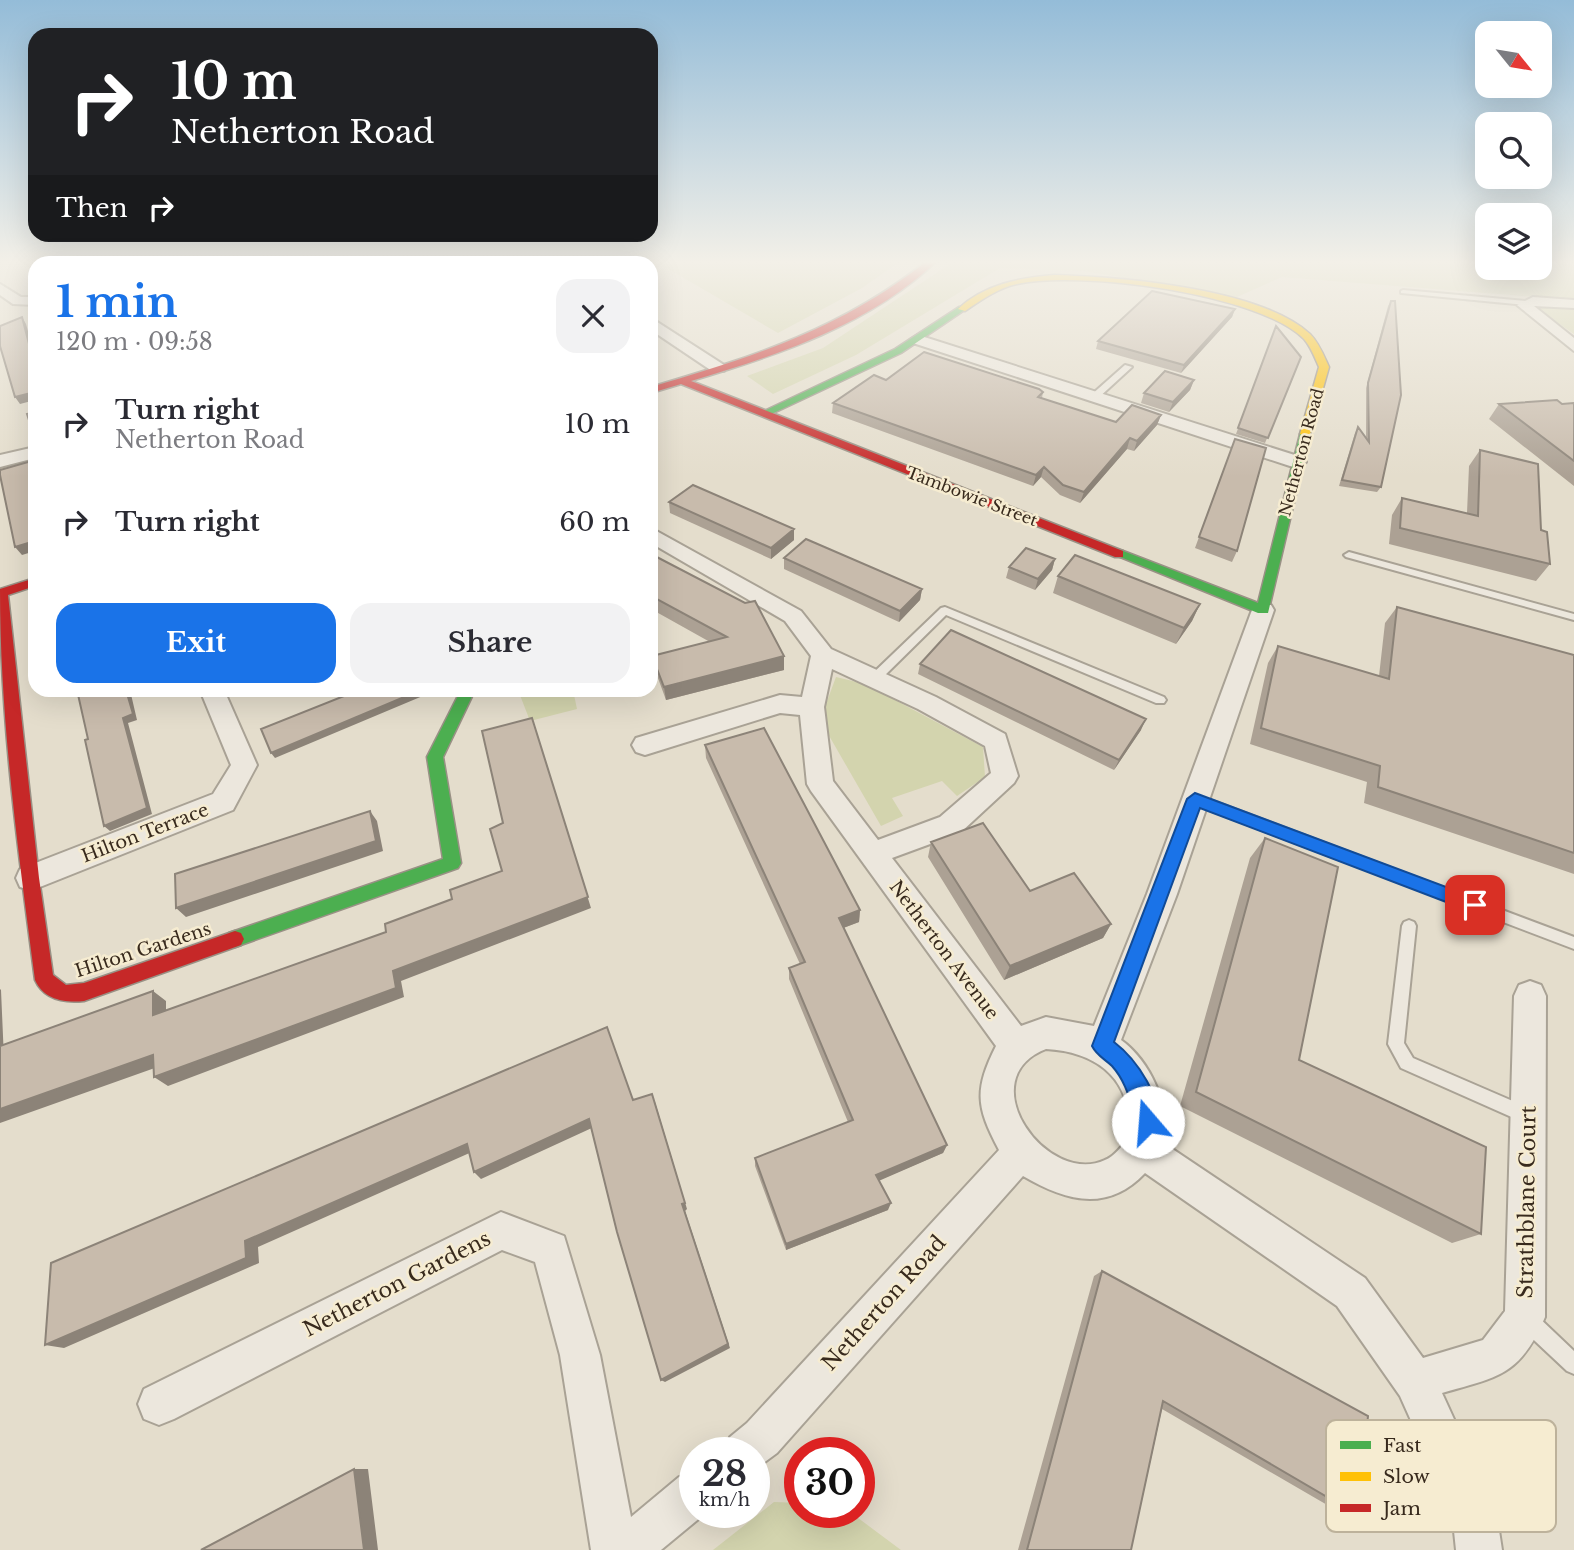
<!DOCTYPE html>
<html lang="en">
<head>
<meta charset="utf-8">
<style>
	:root { --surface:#fff; --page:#f2f2f3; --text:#2b2b33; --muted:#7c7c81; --accent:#1a73e8 }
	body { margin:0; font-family:"Libre Baskerville",serif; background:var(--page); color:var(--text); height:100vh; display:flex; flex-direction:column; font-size:26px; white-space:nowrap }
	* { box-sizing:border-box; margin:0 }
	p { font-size:23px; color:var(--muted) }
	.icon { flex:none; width:38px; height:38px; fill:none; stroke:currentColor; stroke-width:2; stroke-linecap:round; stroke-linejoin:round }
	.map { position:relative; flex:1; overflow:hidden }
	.details { position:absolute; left:28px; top:256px; width:630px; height:441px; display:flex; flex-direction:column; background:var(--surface); border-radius:21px; box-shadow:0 7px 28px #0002 }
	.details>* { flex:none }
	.banner { position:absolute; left:28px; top:28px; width:630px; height:214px; border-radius:21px; box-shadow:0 7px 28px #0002; background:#202124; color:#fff; overflow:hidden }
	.needle { width:46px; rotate:120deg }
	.controls { position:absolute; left:1475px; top:21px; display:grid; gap:14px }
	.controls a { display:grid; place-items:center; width:77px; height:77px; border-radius:14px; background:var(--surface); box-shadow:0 7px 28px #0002; font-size:35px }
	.speed { position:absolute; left:679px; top:1437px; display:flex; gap:14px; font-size:35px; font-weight:700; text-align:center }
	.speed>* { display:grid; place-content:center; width:91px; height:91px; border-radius:50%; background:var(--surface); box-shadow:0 7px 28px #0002; line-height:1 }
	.speed small { font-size:18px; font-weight:400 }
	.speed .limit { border:10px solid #d22; background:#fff; color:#111 }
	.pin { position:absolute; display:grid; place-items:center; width:60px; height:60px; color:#fff; margin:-30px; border-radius:14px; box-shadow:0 4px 10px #0006 }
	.me { position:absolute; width:77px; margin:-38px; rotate:342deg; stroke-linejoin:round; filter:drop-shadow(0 0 5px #0008) }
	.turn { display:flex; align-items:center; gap:24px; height:147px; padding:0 28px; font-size:32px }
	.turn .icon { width:91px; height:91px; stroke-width:2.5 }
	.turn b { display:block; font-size:49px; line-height:60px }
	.then { display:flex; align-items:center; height:66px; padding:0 28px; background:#0003; gap:14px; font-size:26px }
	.round { display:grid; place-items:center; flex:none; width:74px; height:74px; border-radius:21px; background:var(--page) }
	.overview { display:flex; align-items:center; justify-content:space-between; height:119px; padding:0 28px }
	h1 { font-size:42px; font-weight:700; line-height:52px; color:var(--accent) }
	.action { display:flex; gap:14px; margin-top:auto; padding:14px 28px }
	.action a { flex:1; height:80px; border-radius:21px; background:var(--accent); color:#fff; font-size:28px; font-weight:700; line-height:80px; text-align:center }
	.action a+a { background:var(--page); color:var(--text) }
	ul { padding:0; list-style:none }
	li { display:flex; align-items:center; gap:21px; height:98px; padding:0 28px }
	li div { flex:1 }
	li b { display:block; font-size:26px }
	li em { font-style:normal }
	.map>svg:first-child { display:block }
	.green { fill:#d3d4ae }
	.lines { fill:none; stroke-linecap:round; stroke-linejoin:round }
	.lane-casing { stroke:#a9a295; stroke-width:4 }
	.street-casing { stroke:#a9a295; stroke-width:4 }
	.fast-casing { stroke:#999185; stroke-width:3 }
	.slow-casing { stroke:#999185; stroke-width:3 }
	.jam-casing { stroke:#999185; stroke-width:3 }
	.lane { fill:#ece7dd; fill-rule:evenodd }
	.street { fill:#ece7dd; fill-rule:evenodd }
	.fast { fill:#4caf50; fill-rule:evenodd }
	.slow { fill:#ffc107; fill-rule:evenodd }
	.jam { fill:#c62828; fill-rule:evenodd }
	.wall { fill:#aca194 }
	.shaded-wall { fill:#8c8378 }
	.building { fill:#c8bbac; stroke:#8c8378; stroke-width:2 }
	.route { fill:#1a73e8; stroke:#114b97; stroke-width:2 }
	.labels { text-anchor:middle; stroke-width:5; stroke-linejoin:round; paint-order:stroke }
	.far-street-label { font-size:16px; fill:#382a1d; stroke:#f6ecd1 }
	.street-label { font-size:18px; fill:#382a1d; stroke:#f6ecd1 }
	.near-street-label { font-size:21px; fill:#382a1d; stroke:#f6ecd1 }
	.key { fill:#f6ecd1; stroke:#bdb29b; stroke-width:2 }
	.key-label { font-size:19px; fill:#382a1d }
</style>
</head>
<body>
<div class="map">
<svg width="1574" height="1550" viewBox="0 0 1574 1550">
	<rect width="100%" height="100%" fill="#e4ddcc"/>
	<path class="green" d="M 653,260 L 902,260 L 862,288 L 778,333 Z
		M 956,260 L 1487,260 L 1488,268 L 1540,268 L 1540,260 L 1574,260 L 1574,300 L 1282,277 L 1237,297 L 1084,271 L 1000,268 L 856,355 L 773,394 L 747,376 L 823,348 Z
		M 1535,307 L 1574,310 L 1574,335 L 1574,334 Z
		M 836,677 L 865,684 L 983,747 L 985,777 L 957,796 L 942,781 L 892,798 L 903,816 L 881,826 L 820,720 Z
		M 518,690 L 573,690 L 577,709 L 530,721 Z
		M 774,1502 L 800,1503 L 800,1512 L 850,1512 L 901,1550 L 713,1550 Z"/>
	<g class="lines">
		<g class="lane-casing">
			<path id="lane" d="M 1403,290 L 1526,301 L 1529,303 L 1526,305 L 1401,293 L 1401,291 Z
				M 1125,365 L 1132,367 L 1096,400 L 1090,400 L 1090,396 Z
				M 1349,552 L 1574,614 L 1574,620 L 1346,557 L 1344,555 Z
				M 945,607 L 1164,697 L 1166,700 L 1164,703 L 1156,703 L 946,615 L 878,682 L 870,682 L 868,679 L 870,676 L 941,608 Z
				M 1195,794 L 1574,937 L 1574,949 L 1191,803 L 1189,799 L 1191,795 Z
				M 1409,920 L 1414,922 L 1416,926 L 1404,1043 L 1413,1058 L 1531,1109 L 1533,1115 L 1531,1121 L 1525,1123 L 1401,1068 L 1388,1044 L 1402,926 L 1404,922 Z
				M 1527,1311 L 1534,1313 L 1574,1351 L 1574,1374 L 1567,1371 L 1520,1327 L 1518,1320 L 1520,1313 Z"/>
		</g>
		<g class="street-casing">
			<path id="street" d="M 0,284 L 21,297 L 35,297 L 35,305 L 13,304 L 0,295 Z
				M 1533,297 L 1574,300 L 1574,308 L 1534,306 L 1574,338 L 1574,351 L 1517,305 Z
				M 651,318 L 724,365 L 724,371 L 712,371 L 651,330 Z
				M 918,335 L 1304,458 L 1306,462 L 1297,468 L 1290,466 L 913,343 L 910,340 Z
				M 35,447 L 35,458 L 0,467 L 0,455 Z
				M 651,528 L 801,611 L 831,649 L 936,697 L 1005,734 L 1018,776 L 1014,783 L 960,833 L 892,858 L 1021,1026 L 1046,1017 L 1094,1026 L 1147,894 L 1252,610 L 1255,605 L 1271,605 L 1274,610 L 1177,894 L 1121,1040 C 1149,1060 1173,1108 1162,1142 L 1365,1278 L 1423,1358 L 1483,1340 L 1505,1311 L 1514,996 L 1519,985 L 1530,981 L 1541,985 L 1546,996 L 1545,1317 C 1520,1376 1498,1377 1442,1393 L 1496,1511 L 1502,1550 L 1456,1550 L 1452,1512 L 1400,1396 L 1337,1306 L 1145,1173 C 1107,1213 1066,1201 1023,1176 L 777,1453 L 754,1470 L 754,1452 L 724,1452 L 730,1437 L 747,1423 L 999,1150 C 976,1107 974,1090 996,1046 L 811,791 L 807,784 L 800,715 L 780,713 L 645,755 L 636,752 L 632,745 L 636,738 L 780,695 L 802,697 L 811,656 L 785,621 L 651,543 ZM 832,669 L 918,709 L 985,746 L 991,773 L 940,817 L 878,840 L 833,781 L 824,707 ZM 1046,1049 C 1099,1052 1135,1081 1128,1138 C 1123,1145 1114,1157 1105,1160 C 1047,1187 969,1079 1046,1049 Z
				M 200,690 L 224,690 L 257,765 L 233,810 L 40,887 L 30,890 L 20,887 L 16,878 L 20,869 L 213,794 L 231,765 Z
				M 501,1212 L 564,1236 L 600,1355 L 631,1517 L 679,1477 L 695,1471 L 695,1512 L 707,1512 L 661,1550 L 591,1550 L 560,1355 L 535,1262 L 502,1250 L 174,1419 L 159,1425 L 144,1419 L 138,1404 L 144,1389 Z"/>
		</g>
		<g class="fast-casing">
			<path id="fast" d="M 959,307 L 966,309 L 901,353 L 767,416 L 758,414 L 895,349 Z
				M 1305,431 L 1310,434 L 1268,613 L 1258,613 L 1113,554 L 1119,550 L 1123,551 L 1258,603 L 1300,434 Z
				M 461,690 L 475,690 L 443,757 L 461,863 L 458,868 L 235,947 L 229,945 L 226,939 L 229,933 L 443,859 L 427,757 Z"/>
		</g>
		<g class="slow-casing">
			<path id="slow" d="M 1054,275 C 1120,277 1260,288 1310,334 C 1319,343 1324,356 1329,367 L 1310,434 L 1305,437 L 1300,434 L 1319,367 C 1315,358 1311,347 1304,339 C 1258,293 1079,270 1017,284 C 998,288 981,300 965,311 L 958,309 C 985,284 1019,278 1054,275 Z"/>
		</g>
		<g class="jam-casing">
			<path id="jam" d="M 928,260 L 938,260 C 870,325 778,355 691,381 L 1123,551 L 1123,557 L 1115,557 L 681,384 L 651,393 L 651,387 C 755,356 842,329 928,260 Z
				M 35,578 L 35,586 L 8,595 L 39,878 L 53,975 L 66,985 L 84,983 L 235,931 L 241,933 L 244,939 L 241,945 L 84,1001 C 65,1003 44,1000 35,980 C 18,851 0,719 0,589 Z"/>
		</g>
		<use href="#lane" class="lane"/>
		<use href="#street" class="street"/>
		<use href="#fast" class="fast"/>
		<use href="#slow" class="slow"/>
		<use href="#jam" class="jam"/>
	</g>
	<path class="wall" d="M 1391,301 L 1381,487 L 1377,492 L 1339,486 L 1355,433 L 1358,427 L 1366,438 L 1366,388 L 1388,306 Z
		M 1235,309 L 1232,317 L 1181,373 L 1096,349 L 1098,341 Z
		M 1276,326 L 1301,357 L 1265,443 L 1236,434 Z
		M 886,380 L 1043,392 L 1042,398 L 1116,422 L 1161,415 L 1157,425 L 1134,451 L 1127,449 L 1080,503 L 1060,495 L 1041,477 L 1033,486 L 832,413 L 833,403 Z
		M 1194,380 L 1190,390 L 1169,412 L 1141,403 L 1144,393 Z
		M 1574,403 L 1574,486 L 1489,419 L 1499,404 L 1562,404 Z
		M 1235,439 L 1237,551 L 1232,562 L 1195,548 Z
		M 1480,450 L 1541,530 L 1550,564 L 1536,581 L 1389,544 L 1392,515 L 1402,498 L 1467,513 L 1469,466 Z
		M 669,502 L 794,529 L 794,540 L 771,559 L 670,513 Z
		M 651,554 L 784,670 L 666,700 L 655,670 L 652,656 L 710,642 L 651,609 Z
		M 784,558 L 922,589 L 920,600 L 899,622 L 784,569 Z
		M 1055,559 L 1052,570 L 1035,590 L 1006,578 L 1009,567 Z
		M 1058,576 L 1200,604 L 1192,621 L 1176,644 L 1053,593 Z
		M 1397,607 L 1574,655 L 1574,874 L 1364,803 L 1367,782 L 1250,744 L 1268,663 L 1278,646 L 1379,676 L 1385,623 Z
		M 920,664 L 1141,730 L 1114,770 L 918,674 Z
		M 705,745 L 860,910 L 859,922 L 843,928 L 947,1145 L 943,1153 L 879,1180 L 888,1210 L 786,1250 L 755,1166 L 755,1158 L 848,1122 L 789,979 L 789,968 L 800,964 L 706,758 Z
		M 1265,838 L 1299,1060 L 1481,1234 L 1452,1243 L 1180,1106 L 1250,858 Z
		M 931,842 L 1030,891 L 1111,924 L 1103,938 L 1004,980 L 928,857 Z
		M 1102,1271 L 1358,1515 L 1341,1513 L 1162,1409 L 1131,1550 L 1018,1550 L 1094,1276 Z"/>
	<path class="shaded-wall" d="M 1235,309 L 1232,317 L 1181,373 L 1184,365 Z
		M 22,317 L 26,324 L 35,356 L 35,367 Z
		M 1194,380 L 1190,390 L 1169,412 L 1173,402 Z
		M 35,392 L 35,400 L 20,404 L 15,397 Z
		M 1161,415 L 1157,425 L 1134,451 L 1137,441 Z
		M 1130,438 L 1127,449 L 1080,503 L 1084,492 Z
		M 1044,467 L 1041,477 L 1033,486 L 1036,475 Z
		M 794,529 L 794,540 L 771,559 L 771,548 Z
		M 35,541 L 35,551 L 22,555 L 15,547 Z
		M 1055,559 L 1052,570 L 1035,590 L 1038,579 Z
		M 922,589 L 920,600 L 899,622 L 900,611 Z
		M 1200,604 L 1192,621 L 1176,644 L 1184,628 Z
		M 784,656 L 784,670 L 666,700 L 664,687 Z
		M 126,690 L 130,690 L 137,720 L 128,723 L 152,814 L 110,831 L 104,826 Z
		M 421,690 L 437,690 L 275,758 L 271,753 Z
		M 532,718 L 591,908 L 401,981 L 404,997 L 168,1086 L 154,1077 L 393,971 L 588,897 Z
		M 1146,719 L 1141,730 L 1114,770 L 1119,760 Z
		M 370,811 L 377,821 L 383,851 L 186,917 L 176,908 Z
		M 860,910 L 859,922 L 838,930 L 839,918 Z
		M 1111,924 L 1103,938 L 1004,980 L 1010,966 Z
		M 0,989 L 1,990 L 4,1059 L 0,1057 Z
		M 153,991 L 166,1001 L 166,1024 L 153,1015 Z
		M 153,1055 L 166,1064 L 0,1123 L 0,1109 Z
		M 655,1102 L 687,1209 L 685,1211 L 730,1348 L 665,1382 L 661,1380 Z
		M 589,1119 L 594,1127 L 481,1179 L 474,1172 Z
		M 467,1144 L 474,1151 L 258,1247 L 259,1263 L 64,1348 L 45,1345 L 245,1241 Z
		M 947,1145 L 943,1153 L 874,1183 L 876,1175 Z
		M 891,1203 L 888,1210 L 786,1250 L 786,1244 Z
		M 354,1469 L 368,1469 L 378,1550 L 364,1550 Z"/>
	<path class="building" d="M 502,260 L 623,260 L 626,262 L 505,262 Z
		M 1152,291 L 1235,309 L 1184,365 L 1098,341 Z
		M 1391,301 L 1395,301 L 1401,395 L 1381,487 L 1342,480 L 1358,427 L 1369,442 L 1368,383 Z
		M 22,317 L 35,367 L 35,392 L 15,397 L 0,346 L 0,326 Z
		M 1276,326 L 1301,357 L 1268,438 L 1238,428 Z
		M 924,352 L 1039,389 L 1043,392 L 1038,397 L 1116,422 L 1132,405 L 1161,415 L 1137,441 L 1130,438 L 1084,492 L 1063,485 L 1044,467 L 1036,475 L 833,403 L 874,375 L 886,380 Z
		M 1165,371 L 1194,380 L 1173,402 L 1144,393 Z
		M 1557,400 L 1562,404 L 1574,403 L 1574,461 L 1499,404 Z
		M 35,412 L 35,439 L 27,414 Z
		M 1235,439 L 1266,448 L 1237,551 L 1199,537 Z
		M 1480,450 L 1538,464 L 1541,530 L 1547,532 L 1550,564 L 1400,528 L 1402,498 L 1478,516 Z
		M 35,460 L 35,541 L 15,547 L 0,475 L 0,470 Z
		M 693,485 L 794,529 L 771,548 L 669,502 Z
		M 806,539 L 922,589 L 900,611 L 784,558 Z
		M 1026,548 L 1055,559 L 1038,579 L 1009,567 Z
		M 651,554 L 745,603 L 755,601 L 784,656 L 664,687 L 652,656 L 727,637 L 651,596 Z
		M 1075,555 L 1200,604 L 1184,628 L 1058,576 Z
		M 1397,607 L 1574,655 L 1574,853 L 1378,787 L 1380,766 L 1261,728 L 1278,646 L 1389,679 Z
		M 951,630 L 1146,719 L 1119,760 L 920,664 Z
		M 77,690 L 126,690 L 133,714 L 123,718 L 147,808 L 104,826 L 85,740 L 88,739 Z
		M 359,690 L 421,690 L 271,753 L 261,729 Z
		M 532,718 L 588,897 L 393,971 L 396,988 L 154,1077 L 153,1055 L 0,1109 L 0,1046 L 153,991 L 153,1015 L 386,932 L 385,924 L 452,899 L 450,890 L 502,871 L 490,829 L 503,823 L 482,731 Z
		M 764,728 L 860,910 L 839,918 L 947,1145 L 876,1175 L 891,1203 L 786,1244 L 755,1158 L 853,1120 L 789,968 L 805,962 L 705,745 Z
		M 370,811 L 376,841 L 176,908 L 175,874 Z
		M 983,823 L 1030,891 L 1074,873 L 1111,924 L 1010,966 L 931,842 Z
		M 1265,838 L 1338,867 L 1299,1060 L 1486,1147 L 1481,1234 L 1196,1092 Z
		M 607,1027 L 633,1100 L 652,1094 L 685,1203 L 682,1204 L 728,1344 L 661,1380 L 617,1232 L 589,1119 L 474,1172 L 467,1144 L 245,1241 L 246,1258 L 45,1345 L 51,1263 Z
		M 1102,1271 L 1368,1416 L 1358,1515 L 1163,1401 L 1131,1550 L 1027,1550 Z
		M 354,1469 L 364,1550 L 201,1550 Z"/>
	<linearGradient id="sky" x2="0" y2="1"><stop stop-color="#94bcd8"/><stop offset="0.55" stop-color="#f3f0e8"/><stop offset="1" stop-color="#f3f0e8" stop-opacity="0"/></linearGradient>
	<rect width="1574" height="477" fill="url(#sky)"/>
	<path class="route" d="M 1195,793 L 1481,900 L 1484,905 L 1475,913 L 1200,808 L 1114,1042 C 1135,1058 1167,1101 1155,1129 L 1148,1132 L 1140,1129 C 1131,1108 1129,1085 1112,1066 C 1105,1059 1097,1056 1092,1046 L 1187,799 Z"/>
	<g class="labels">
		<g class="far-street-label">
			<text transform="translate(1301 452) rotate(-75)" y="6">Netherton Road</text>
			<text transform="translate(972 496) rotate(21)" y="6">Tambowie Street</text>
		</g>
		<g class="street-label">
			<text transform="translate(145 833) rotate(-21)" y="6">Hilton Terrace</text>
			<text transform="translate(143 950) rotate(-18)" y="6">Hilton Gardens</text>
			<text transform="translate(944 950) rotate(53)" y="6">Netherton Avenue</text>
		</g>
		<g class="near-street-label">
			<text transform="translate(1527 1202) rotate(-89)" y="7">Strathblane Court</text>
			<text transform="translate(397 1284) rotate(-27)" y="7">Netherton Gardens</text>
			<text transform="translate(884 1303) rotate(-48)" y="7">Netherton Road</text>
		</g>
	</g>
	<rect x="1326" y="1420" width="230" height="112" rx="10" class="key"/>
	<rect x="1340" y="1441" width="31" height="8" fill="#4caf50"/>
	<rect x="1340" y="1472" width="31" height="9" fill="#ffc107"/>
	<rect x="1340" y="1504" width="31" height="8" fill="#c62828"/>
	<g class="key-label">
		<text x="1383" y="1452">Fast</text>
		<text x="1383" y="1483">Slow</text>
		<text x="1383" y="1515">Jam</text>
	</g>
</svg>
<div class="controls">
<a><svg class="needle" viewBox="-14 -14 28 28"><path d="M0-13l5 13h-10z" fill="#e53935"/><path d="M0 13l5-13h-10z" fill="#7c7c81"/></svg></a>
<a><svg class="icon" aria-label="search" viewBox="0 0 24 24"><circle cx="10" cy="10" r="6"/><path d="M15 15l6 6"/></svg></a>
<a><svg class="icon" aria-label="layers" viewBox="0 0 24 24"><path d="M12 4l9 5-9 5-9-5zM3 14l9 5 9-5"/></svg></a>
</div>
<div class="speed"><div>28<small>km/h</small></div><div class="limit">30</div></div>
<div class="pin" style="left:1475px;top:905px;background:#d93025"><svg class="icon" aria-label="arrive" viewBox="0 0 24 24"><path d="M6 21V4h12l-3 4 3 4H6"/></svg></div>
<svg class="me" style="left:1148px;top:1122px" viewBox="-20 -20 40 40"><circle r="19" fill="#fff"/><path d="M0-13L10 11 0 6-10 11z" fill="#1a73e8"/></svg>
<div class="banner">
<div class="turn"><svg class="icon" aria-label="right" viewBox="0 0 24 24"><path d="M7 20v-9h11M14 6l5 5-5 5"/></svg><div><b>10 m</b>Netherton Road</div></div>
<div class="then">Then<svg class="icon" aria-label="right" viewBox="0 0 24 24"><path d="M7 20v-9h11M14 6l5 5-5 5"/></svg></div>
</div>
<section class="details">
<div class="overview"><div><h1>1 min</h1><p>120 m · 09:58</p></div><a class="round"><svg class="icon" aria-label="close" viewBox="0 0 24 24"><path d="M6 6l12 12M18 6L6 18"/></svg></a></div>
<ul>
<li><svg class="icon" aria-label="right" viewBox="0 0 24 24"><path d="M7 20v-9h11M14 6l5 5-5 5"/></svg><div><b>Turn right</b><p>Netherton Road</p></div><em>10 m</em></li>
<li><svg class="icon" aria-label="right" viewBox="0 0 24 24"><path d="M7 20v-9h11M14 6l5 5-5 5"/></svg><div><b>Turn right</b></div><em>60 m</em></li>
</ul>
<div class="action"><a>Exit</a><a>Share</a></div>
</section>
</div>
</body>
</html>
